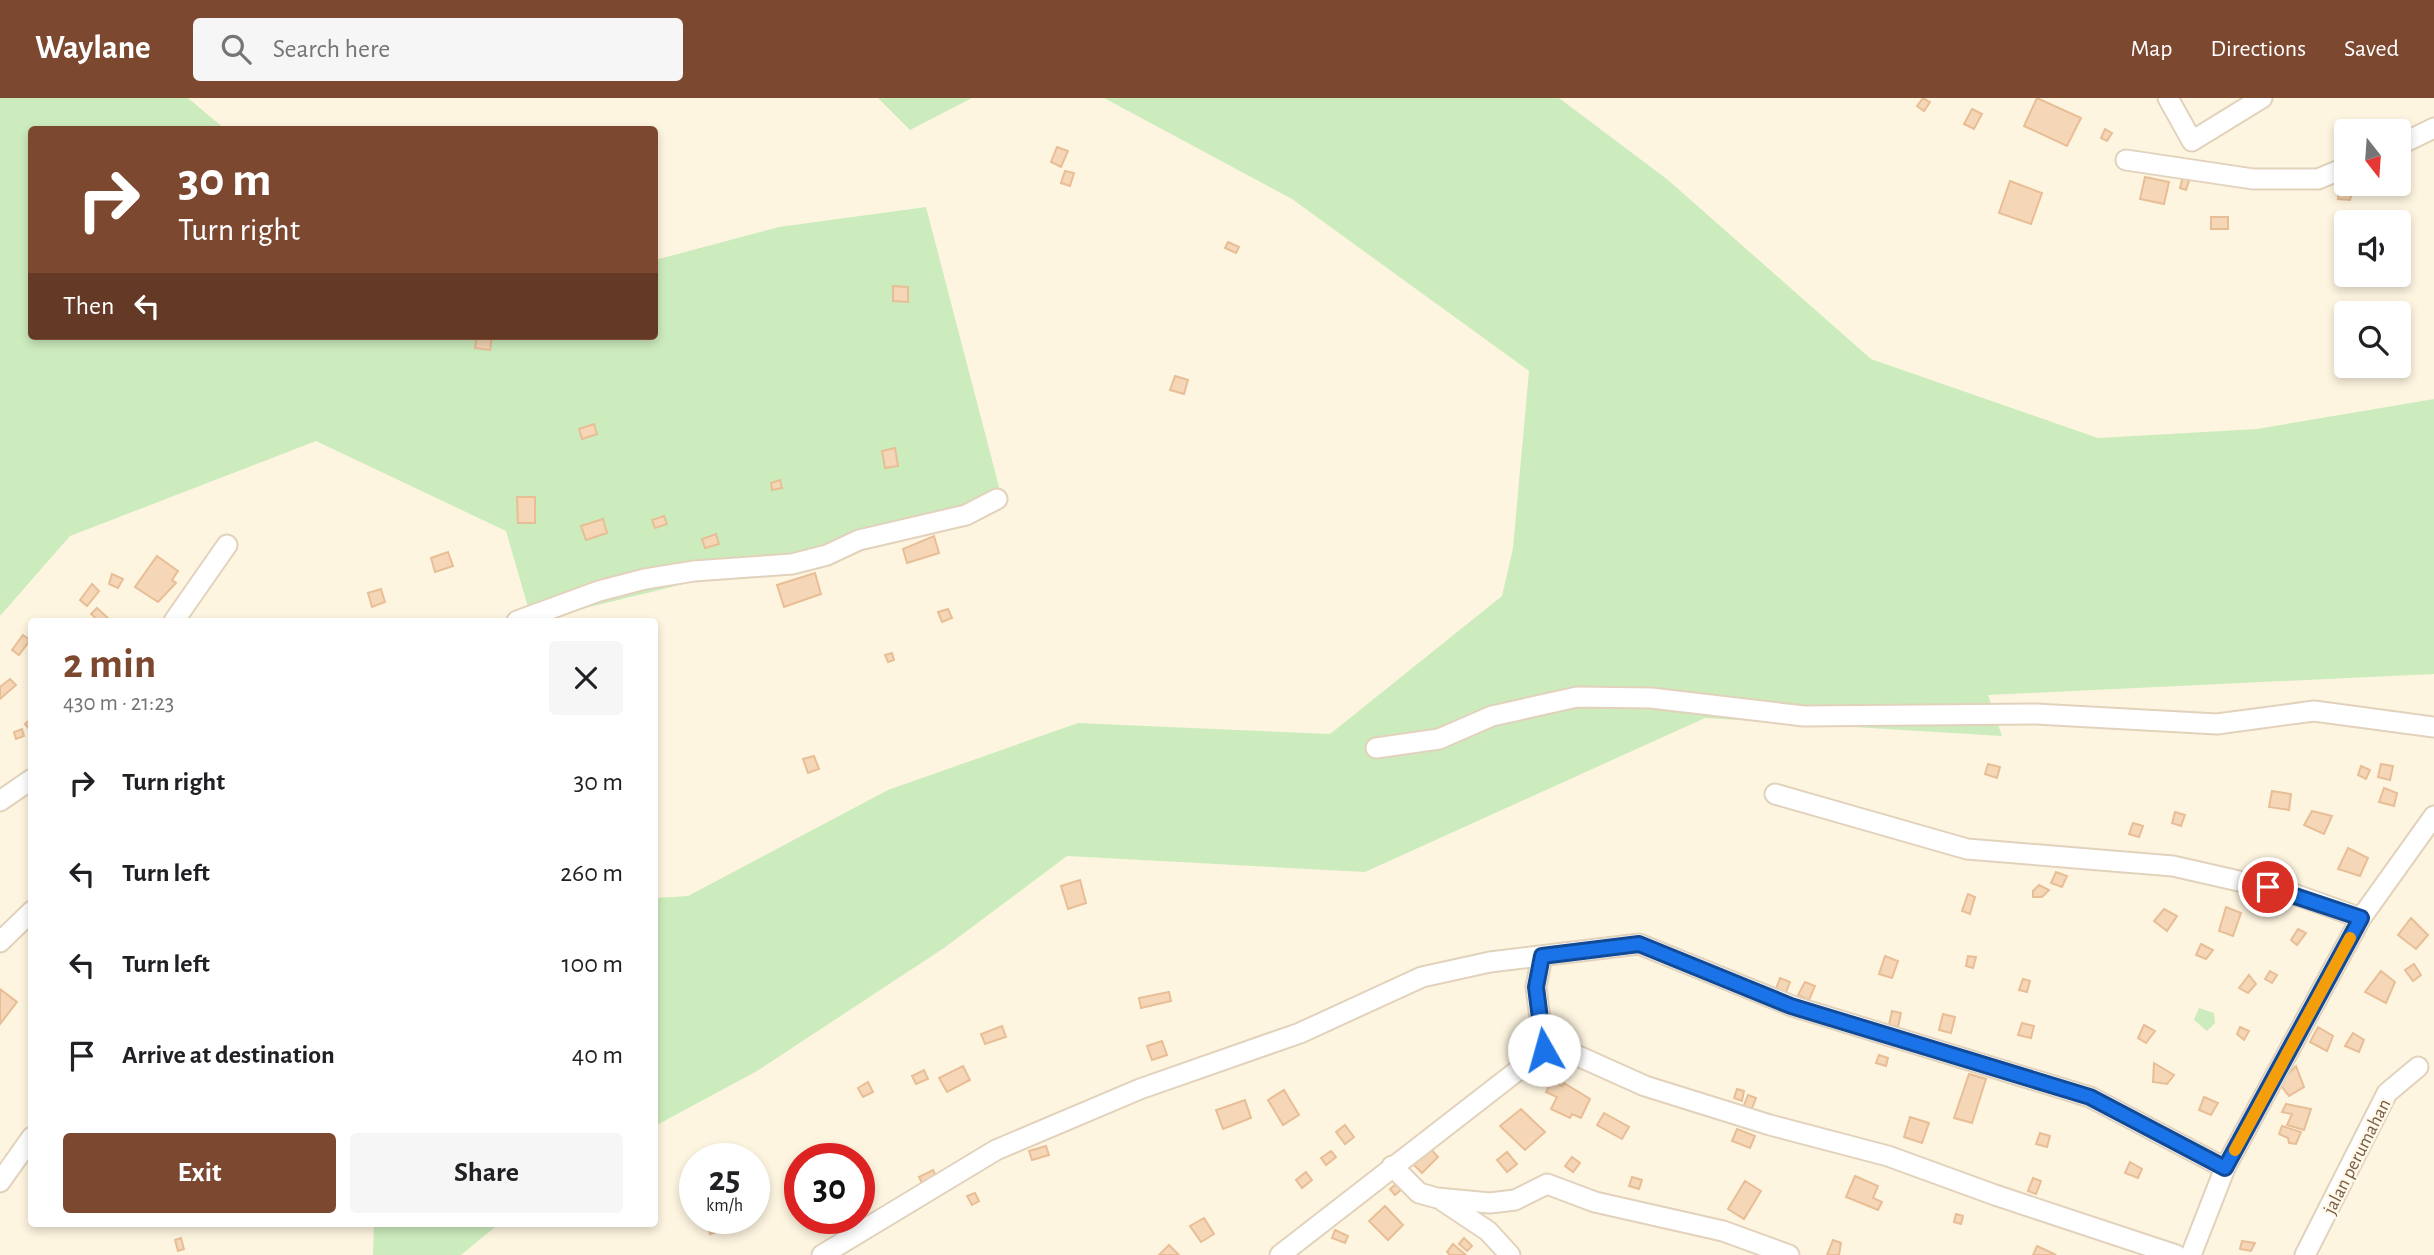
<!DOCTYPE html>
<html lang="en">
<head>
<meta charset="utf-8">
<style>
	:root { --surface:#fff; --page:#f6f6f6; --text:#202124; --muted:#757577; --accent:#7d4830 }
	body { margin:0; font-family:"Alegreya Sans",sans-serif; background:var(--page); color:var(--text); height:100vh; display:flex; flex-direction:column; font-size:26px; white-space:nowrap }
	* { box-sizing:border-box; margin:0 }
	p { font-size:23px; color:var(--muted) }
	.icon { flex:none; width:38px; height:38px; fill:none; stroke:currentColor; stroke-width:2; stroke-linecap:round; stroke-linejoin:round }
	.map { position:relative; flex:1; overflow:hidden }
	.panel { position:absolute; left:28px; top:520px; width:630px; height:609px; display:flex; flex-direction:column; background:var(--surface); border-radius:7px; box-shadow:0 4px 10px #0003 }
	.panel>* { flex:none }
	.banner { position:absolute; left:28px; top:28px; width:630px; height:214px; border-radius:7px; box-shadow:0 4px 10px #0003; background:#7d4830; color:#fff; overflow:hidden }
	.needle { width:46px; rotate:163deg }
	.fabs { position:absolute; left:2334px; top:21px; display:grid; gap:14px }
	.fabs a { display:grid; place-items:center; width:77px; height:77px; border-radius:7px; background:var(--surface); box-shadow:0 4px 10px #0003; font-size:35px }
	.speed { position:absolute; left:679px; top:1045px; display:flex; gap:14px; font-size:35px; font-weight:700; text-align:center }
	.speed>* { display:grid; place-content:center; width:91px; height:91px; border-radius:50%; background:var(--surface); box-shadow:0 4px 10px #0003; line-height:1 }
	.speed small { font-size:18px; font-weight:400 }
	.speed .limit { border:10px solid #d22; background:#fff; color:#111 }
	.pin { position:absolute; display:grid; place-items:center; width:60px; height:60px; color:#fff; margin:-30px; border:4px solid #fff; border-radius:50%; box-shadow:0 2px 7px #0007 }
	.me { position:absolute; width:77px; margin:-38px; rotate:353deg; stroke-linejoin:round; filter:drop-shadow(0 0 5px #0008) }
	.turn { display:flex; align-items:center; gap:24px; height:147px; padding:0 35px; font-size:32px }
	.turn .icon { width:91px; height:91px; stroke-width:2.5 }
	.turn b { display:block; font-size:49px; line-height:60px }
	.then { display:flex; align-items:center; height:66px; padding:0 35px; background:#0003; gap:14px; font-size:26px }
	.round { display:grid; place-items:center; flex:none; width:74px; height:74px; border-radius:7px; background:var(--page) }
	.overview { display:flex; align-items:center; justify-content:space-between; height:119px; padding:0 35px }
	h1 { font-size:42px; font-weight:700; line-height:52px; color:var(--accent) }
	.cta { display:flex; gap:14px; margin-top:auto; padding:14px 35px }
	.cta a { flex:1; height:80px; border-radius:7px; background:var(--accent); color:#fff; font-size:28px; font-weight:700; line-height:80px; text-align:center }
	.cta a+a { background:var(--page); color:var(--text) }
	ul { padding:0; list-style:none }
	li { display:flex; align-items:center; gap:21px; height:91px; padding:0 35px }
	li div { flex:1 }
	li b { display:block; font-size:26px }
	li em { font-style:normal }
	header { display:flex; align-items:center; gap:42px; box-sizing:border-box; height:98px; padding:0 35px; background:var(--accent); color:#fff }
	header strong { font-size:33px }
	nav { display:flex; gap:38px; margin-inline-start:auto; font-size:24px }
	.search { width:490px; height:63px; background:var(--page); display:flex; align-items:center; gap:18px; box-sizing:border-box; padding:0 24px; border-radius:7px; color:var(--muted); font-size:26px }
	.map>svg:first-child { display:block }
	.green { fill:#ccecbe }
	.building { fill:#f5d6b6; stroke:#e8be96; stroke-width:2 }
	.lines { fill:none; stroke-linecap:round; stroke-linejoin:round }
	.minor-casing { stroke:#e2d2bc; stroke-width:23 }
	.minor { stroke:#fff; stroke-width:19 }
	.route-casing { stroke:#114b97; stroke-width:18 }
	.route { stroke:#1a73e8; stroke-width:12 }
	.slow { stroke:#f59e0b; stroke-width:12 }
	.labels { text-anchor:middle; stroke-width:5; stroke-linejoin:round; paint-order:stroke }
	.street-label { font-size:19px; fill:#765c46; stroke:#fff8e8 }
</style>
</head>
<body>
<header>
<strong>Waylane</strong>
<div class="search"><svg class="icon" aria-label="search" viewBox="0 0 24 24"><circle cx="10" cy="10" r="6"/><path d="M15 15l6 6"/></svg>Search here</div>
<nav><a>Map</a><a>Directions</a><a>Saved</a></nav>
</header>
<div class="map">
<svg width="2434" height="1157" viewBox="0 0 2434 1157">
	<rect width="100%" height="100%" fill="#fef5e0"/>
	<path class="green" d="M 0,0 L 188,0 L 225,31 L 32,32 L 32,238 L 654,238 L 655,162 L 779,129 L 926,109 L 1004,408 L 532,523 L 506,433 L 316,343 L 70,438 L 0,518 Z
		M 878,0 L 972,0 L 910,32 Z
		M 1104,0 L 1559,0 L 1668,82 L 1871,261 L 2098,340 L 2257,331 L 2434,301 L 2434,576 L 1988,597 L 2002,638 L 1705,620 L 1365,774 L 1067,758 L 944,850 L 757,973 L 655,1028 L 655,800 L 688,798 L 888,692 L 1078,625 L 1330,636 L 1502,498 L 1513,450 L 1529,273 L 1292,101 Z
		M 2199,910 L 2214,915 L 2215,925 L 2207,933 L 2194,922 Z
		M 374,1125 L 500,1125 L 461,1157 L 373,1157 Z"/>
	<path class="building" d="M 1923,0 L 1930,4 L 1924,13 L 1917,8 Z
		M 2037,0 L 2081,20 L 2067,48 L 2024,28 Z
		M 1972,11 L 1982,16 L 1974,31 L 1964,26 Z
		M 2105,31 L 2112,35 L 2107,43 L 2101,40 Z
		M 1057,49 L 1068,53 L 1061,69 L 1051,64 Z
		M 1065,73 L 1074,75 L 1070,88 L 1061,85 Z
		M 2183,78 L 2190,80 L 2186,92 L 2180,90 Z
		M 2145,79 L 2169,84 L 2164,106 L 2140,101 Z
		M 2010,83 L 2042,95 L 2031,126 L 1999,115 Z
		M 2339,93 L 2352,95 L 2350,102 L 2338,101 Z
		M 2211,119 L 2228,119 L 2228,131 L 2211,131 Z
		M 1228,144 L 1239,149 L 1236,155 L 1225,150 Z
		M 893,188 L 908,189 L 908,204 L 893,203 Z
		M 477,238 L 492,238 L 490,252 L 475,250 Z
		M 1175,278 L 1188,282 L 1184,296 L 1170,292 Z
		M 594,326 L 597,336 L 582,341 L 579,331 Z
		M 895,350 L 898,368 L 885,370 L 882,353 Z
		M 780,382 L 782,390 L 772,392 L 771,385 Z
		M 517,399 L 535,399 L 535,425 L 518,425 Z
		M 664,418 L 667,426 L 655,430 L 652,422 Z
		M 603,421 L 607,435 L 586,442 L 581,428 Z
		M 716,436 L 719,446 L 705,450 L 702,441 Z
		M 934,438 L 939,455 L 907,465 L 903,451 Z
		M 448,454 L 453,468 L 435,474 L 431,460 Z
		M 157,458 L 178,473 L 172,482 L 176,485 L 158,504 L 135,489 Z
		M 815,475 L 821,496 L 784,509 L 777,487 Z
		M 112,476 L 123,481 L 118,490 L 109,486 Z
		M 92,486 L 99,493 L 87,508 L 80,502 Z
		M 381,491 L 385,504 L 372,509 L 368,495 Z
		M 97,510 L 110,522 L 109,523 L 99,523 L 91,516 Z
		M 948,511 L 952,520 L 942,524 L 938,514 Z
		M 23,537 L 30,542 L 19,557 L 12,552 Z
		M 892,555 L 894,562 L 888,564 L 885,557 Z
		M 10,581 L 16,587 L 0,601 L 0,589 Z
		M 32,620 L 32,632 L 31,633 L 25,626 Z
		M 22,631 L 24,638 L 16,641 L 14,634 Z
		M 814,658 L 819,671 L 808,675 L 803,661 Z
		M 1988,666 L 2000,669 L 1997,680 L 1985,676 Z
		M 2381,666 L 2393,668 L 2390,682 L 2378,679 Z
		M 2361,668 L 2370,672 L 2366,681 L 2358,677 Z
		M 2384,690 L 2397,695 L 2394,708 L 2379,704 Z
		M 2272,693 L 2291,696 L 2289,712 L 2269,709 Z
		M 2312,713 L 2332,718 L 2324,736 L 2304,727 Z
		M 2175,714 L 2185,717 L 2181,728 L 2172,725 Z
		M 2133,725 L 2143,728 L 2139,739 L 2129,736 Z
		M 2348,750 L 2368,760 L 2360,778 L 2338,771 Z
		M 2056,774 L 2067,778 L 2062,789 L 2051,785 Z
		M 1080,782 L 1086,805 L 1068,811 L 1061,788 Z
		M 2039,787 L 2049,792 L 2042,799 L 2033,799 L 2033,793 Z
		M 1968,796 L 1975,799 L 1970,816 L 1962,813 Z
		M 2226,809 L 2241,815 L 2233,838 L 2219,833 Z
		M 2164,811 L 2177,818 L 2167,833 L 2154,823 Z
		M 2411,820 L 2428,837 L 2416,851 L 2398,837 Z
		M 2298,831 L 2306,835 L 2297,847 L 2291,842 Z
		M 2201,846 L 2213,852 L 2206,861 L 2196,857 Z
		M 1885,858 L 1898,863 L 1892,880 L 1879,876 Z
		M 1968,858 L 1976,859 L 1973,870 L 1966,868 Z
		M 2414,866 L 2421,877 L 2413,883 L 2405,872 Z
		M 2270,873 L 2277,877 L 2272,885 L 2265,881 Z
		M 2381,873 L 2395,884 L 2386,905 L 2365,894 Z
		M 2249,877 L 2256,886 L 2248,895 L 2239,890 Z
		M 1780,880 L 1790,884 L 1785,897 L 1775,894 Z
		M 2023,881 L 2030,883 L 2027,894 L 2019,892 Z
		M 1805,884 L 1815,888 L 1809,902 L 1798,897 Z
		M 0,891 L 17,904 L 0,926 Z
		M 1169,894 L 1171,903 L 1141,910 L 1139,900 Z
		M 1892,913 L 1901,915 L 1898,929 L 1889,927 Z
		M 1943,916 L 1955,919 L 1951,935 L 1939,932 Z
		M 2022,925 L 2034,928 L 2031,940 L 2018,937 Z
		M 2144,927 L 2155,933 L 2146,945 L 2138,940 Z
		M 1002,928 L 1006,939 L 985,946 L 981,936 Z
		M 2240,929 L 2249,933 L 2244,942 L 2237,936 Z
		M 2318,929 L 2333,938 L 2327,953 L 2310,944 Z
		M 2353,935 L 2364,942 L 2359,954 L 2345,948 Z
		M 1162,943 L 1167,957 L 1152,962 L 1147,948 Z
		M 1879,957 L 1888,960 L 1886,968 L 1876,965 Z
		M 2154,965 L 2174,977 L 2167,986 L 2153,984 Z
		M 963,968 L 970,982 L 947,994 L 939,980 Z
		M 2296,968 L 2304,989 L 2289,998 L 2279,985 Z
		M 924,972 L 928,981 L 916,986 L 912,978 Z
		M 1969,976 L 1986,981 L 1972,1025 L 1954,1020 Z
		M 1552,983 L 1562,988 L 1564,985 L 1590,1001 L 1581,1020 L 1572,1016 L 1570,1020 L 1551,1011 L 1557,999 L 1546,994 Z
		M 868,984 L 873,994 L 863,999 L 858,990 Z
		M 1737,991 L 1744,993 L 1742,1003 L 1734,1000 Z
		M 1284,992 L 1299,1017 L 1283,1027 L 1268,1002 Z
		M 1748,997 L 1756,1000 L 1751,1013 L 1743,1010 Z
		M 2204,999 L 2218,1005 L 2211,1017 L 2199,1012 Z
		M 1245,1002 L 1251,1020 L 1223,1031 L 1216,1012 Z
		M 2286,1006 L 2311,1011 L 2304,1032 L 2287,1027 L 2292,1016 L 2282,1014 Z
		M 1521,1011 L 1545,1034 L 1525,1052 L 1500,1028 Z
		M 1604,1015 L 1629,1029 L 1622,1041 L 1597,1027 Z
		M 1910,1019 L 1929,1025 L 1922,1045 L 1904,1039 Z
		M 1345,1027 L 1354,1039 L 1345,1046 L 1336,1034 Z
		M 2282,1028 L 2301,1034 L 2296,1046 L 2289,1045 L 2288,1040 L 2279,1036 Z
		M 1737,1031 L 1755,1038 L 1750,1050 L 1732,1043 Z
		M 2040,1035 L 2050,1038 L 2047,1049 L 2036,1046 Z
		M 1046,1048 L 1049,1057 L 1032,1062 L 1029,1053 Z
		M 1428,1048 L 1438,1059 L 1422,1075 L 1412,1065 Z
		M 1331,1053 L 1336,1059 L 1326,1067 L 1321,1060 Z
		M 1507,1054 L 1517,1066 L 1507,1074 L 1497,1062 Z
		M 1572,1059 L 1580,1065 L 1573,1074 L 1565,1068 Z
		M 2130,1064 L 2142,1071 L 2138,1080 L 2125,1075 Z
		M 933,1072 L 937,1080 L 923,1087 L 919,1079 Z
		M 1306,1074 L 1312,1082 L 1302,1090 L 1296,1082 Z
		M 1855,1078 L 1878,1088 L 1873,1100 L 1882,1104 L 1878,1112 L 1846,1099 Z
		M 1632,1079 L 1642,1082 L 1639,1091 L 1629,1088 Z
		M 2033,1080 L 2041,1083 L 2036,1096 L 2028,1093 Z
		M 1745,1083 L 1761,1093 L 1744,1121 L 1728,1111 Z
		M 1397,1085 L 1402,1091 L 1395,1097 L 1390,1091 Z
		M 975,1095 L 979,1103 L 972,1107 L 967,1098 Z
		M 1385,1108 L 1403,1127 L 1388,1142 L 1369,1123 Z
		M 859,1114 L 861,1119 L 830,1132 L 826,1120 L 859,1120 Z
		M 1956,1116 L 1963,1118 L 1961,1126 L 1954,1124 Z
		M 1204,1120 L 1214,1136 L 1201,1144 L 1190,1128 Z
		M 717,1123 L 720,1133 L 710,1136 L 707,1126 Z
		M 1335,1132 L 1348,1138 L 1345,1145 L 1332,1140 Z
		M 181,1140 L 184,1151 L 178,1153 L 175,1142 Z
		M 1464,1140 L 1472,1148 L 1467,1153 L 1459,1146 Z
		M 1833,1142 L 1841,1145 L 1839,1157 L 1827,1157 Z
		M 2242,1143 L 2255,1145 L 2251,1153 L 2240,1151 Z
		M 1453,1146 L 1466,1157 L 1450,1157 L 1447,1154 Z
		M 1169,1147 L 1179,1157 L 1159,1157 Z
		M 2037,1148 L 2056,1157 L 2033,1157 Z"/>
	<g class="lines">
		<g class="minor-casing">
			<path id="minor" d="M 2168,0 L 2192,43 L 2262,0
				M 2399,47 L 2434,30
				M 2126,62 L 2253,81 L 2318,81 L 2347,69
				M 174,523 L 227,447
				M 517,523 L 599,493 L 645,481 L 694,473 L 792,466 L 827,457 L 859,442 L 966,417 L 997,401
				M 1376,650 L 1439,641 L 1492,618 L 1577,599 L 1651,600 L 1804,618 L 2036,616 L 2217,626 L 2314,613 L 2434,629
				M 1775,696 L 1967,751 L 2173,768 L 2291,795 L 2361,820
				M 0,703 L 32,681
				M 0,844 L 32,813
				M 1542,858 L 1536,889 L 1544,952
				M 1392,1068 L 1419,1095 L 1437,1100 L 1490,1105 L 1515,1102 L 1547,1086 L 1595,1104 L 1723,1133 L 1789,1157
				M 0,1084 L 32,1039
				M 1443,1103 L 1488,1133 L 1510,1157
				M 822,1157 L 996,1052 L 1140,991 L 1300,935 L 1422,879 L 1490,864 L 1639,846 L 1792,908 L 2090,999 L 2225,1070
				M 1280,1157 L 1544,952 L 1567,953 L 1645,988 L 1770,1027 L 1888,1058 L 1995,1097 L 2176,1157
				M 2191,1157 L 2225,1070 L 2361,820 L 2434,718
				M 2305,1157 L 2387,995 L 2418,969"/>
		</g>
		<use href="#minor" class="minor"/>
	</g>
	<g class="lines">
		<g class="route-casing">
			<path id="route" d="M 1544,952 L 1536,889 L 1542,858 L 1639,846 L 1791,908 L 2090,999 L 2225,1070 L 2361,820 L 2268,789"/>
		</g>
		<use href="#route" class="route"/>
		<path class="slow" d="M 2235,1052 L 2350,840"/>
	</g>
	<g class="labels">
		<g class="street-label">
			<text transform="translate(2356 1058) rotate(-63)" y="7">jalan perumahan</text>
		</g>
	</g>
</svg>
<div class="fabs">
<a><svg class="needle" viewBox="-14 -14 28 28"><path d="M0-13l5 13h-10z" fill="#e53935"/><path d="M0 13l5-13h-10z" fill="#757577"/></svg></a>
<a><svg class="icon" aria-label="sound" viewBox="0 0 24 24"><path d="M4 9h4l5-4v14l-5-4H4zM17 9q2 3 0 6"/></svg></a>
<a><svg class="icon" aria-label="search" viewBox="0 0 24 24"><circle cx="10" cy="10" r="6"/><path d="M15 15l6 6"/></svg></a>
</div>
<div class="speed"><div>25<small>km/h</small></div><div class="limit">30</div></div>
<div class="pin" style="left:2268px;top:789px;background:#d93025"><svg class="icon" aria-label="arrive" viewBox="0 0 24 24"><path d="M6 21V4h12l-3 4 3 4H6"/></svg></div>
<svg class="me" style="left:1544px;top:952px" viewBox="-20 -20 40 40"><circle r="19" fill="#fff"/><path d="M0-13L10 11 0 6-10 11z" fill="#1a73e8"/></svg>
<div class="banner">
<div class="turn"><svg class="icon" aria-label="right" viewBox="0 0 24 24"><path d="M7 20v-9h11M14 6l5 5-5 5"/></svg><div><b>30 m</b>Turn right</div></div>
<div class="then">Then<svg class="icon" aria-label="left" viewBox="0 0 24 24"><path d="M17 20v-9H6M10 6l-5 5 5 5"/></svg></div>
</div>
<section class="panel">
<div class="overview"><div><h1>2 min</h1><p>430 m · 21:23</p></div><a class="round"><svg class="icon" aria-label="close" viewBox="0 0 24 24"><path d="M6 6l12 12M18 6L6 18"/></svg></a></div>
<ul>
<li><svg class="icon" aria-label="right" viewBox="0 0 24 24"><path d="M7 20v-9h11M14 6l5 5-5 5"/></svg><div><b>Turn right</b></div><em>30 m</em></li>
<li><svg class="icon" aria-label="left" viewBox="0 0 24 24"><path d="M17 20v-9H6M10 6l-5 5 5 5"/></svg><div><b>Turn left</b></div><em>260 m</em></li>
<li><svg class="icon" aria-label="left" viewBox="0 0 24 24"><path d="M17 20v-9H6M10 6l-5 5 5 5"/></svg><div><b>Turn left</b></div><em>100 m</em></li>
<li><svg class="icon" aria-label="arrive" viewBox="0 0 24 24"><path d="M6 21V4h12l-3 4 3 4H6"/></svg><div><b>Arrive at destination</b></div><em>40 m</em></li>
</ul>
<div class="cta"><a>Exit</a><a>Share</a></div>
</section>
</div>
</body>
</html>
